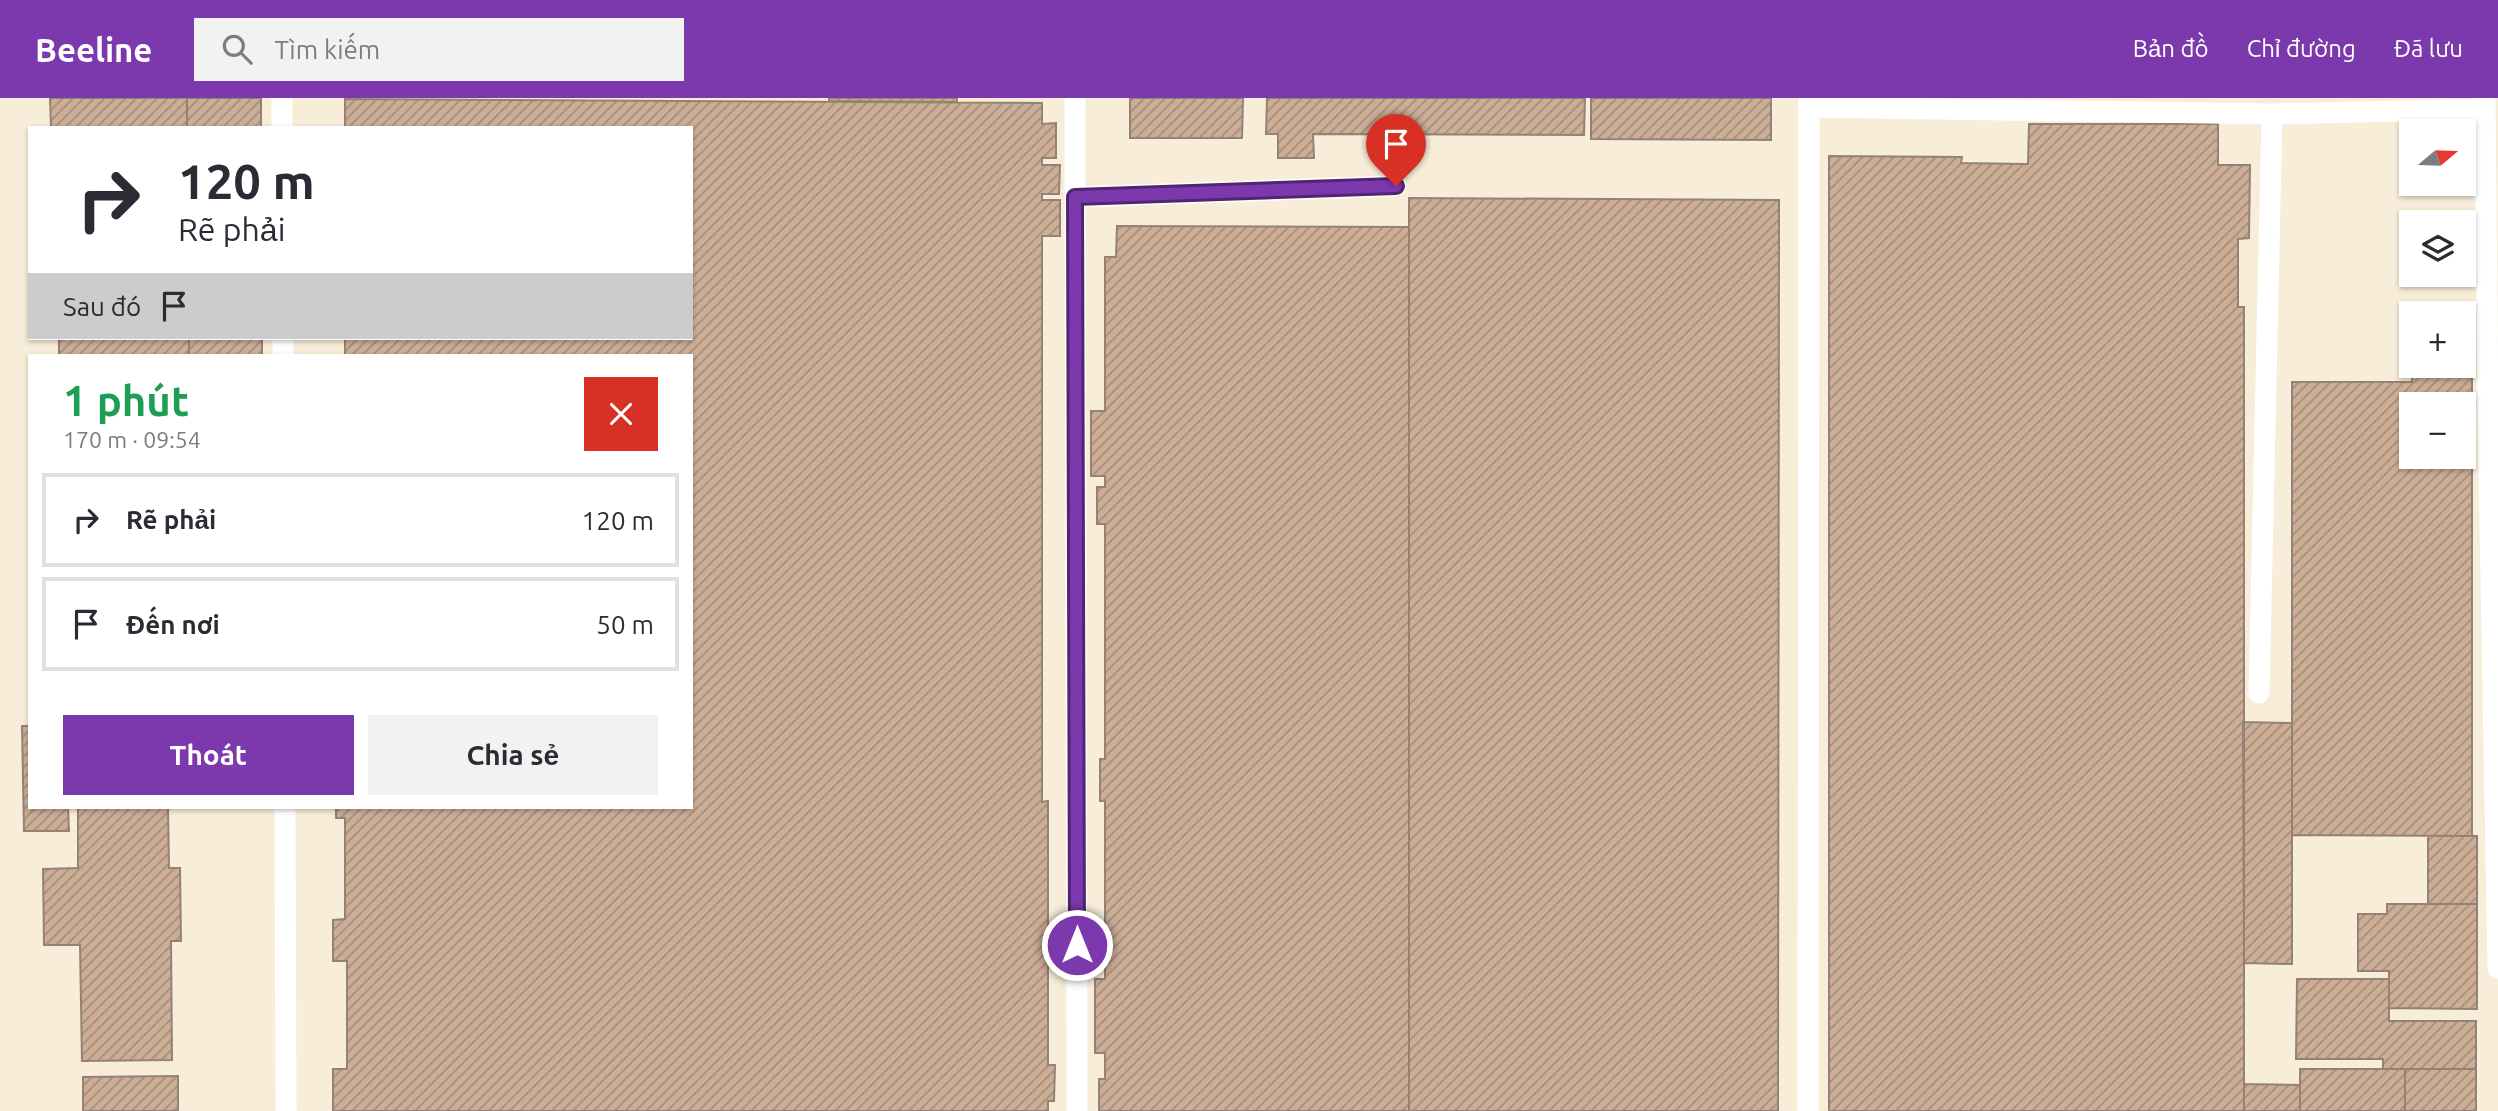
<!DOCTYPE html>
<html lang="vi">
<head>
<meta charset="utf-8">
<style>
	:root { --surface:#fff; --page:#f2f2f3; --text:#2b2b33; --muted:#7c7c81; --line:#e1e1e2; --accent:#7c39ad }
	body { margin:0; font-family:Ubuntu,sans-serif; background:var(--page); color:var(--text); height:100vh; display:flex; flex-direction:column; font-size:26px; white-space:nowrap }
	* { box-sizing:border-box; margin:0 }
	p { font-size:23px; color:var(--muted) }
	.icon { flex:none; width:38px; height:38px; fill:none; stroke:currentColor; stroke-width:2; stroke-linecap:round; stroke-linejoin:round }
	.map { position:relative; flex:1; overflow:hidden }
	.drawer { position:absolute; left:28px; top:256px; width:665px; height:455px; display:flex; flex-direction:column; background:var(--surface); border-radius:0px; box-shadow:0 2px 5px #0004 }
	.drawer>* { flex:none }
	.hud { position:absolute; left:28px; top:28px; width:665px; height:214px; border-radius:0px; box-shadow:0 2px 5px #0004; background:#fff; color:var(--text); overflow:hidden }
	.needle { width:46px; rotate:71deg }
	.fabs { position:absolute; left:2399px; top:21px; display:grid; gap:14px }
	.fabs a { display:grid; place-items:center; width:77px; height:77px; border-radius:0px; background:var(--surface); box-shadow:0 2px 5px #0004; font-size:35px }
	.pin { position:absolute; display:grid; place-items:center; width:60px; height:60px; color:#fff; margin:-72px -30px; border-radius:50% 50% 50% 0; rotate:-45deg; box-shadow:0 0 7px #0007 }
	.pin .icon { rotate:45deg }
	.me { position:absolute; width:77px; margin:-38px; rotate:0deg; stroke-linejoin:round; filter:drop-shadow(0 0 5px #0008) }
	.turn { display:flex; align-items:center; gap:24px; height:147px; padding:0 35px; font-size:32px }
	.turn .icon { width:91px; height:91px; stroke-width:2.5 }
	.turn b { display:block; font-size:49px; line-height:60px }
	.then { display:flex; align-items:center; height:66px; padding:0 35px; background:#0003; gap:14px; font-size:26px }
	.round { display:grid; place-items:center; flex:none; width:74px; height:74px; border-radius:0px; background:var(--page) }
	.headline { display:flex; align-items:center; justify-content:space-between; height:119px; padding:0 35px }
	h1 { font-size:42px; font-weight:700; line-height:52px; color:#1e9e55 }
	.button { display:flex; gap:14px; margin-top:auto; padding:14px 35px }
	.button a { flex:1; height:80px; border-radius:0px; background:var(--accent); color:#fff; font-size:28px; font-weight:700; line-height:80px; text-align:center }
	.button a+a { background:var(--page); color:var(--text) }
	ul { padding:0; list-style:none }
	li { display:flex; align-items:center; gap:21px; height:94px; margin:0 14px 10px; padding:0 21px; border:4px solid var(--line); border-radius:0px }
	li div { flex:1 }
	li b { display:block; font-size:26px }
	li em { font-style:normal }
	header { display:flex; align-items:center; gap:42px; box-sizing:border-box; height:98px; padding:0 35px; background:var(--accent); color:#fff }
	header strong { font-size:33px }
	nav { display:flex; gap:38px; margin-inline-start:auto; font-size:24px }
	.search { width:490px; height:63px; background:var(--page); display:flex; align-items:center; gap:18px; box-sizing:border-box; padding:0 24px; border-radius:0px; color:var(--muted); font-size:26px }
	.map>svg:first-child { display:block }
	.building { fill:url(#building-hatch); stroke:#938275; stroke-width:2; fill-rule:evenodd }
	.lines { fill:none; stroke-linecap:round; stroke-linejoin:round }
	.lane { stroke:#fff; stroke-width:21 }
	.route-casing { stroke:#512570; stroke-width:18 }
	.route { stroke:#7c39ad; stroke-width:12 }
</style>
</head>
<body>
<header>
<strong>Beeline</strong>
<div class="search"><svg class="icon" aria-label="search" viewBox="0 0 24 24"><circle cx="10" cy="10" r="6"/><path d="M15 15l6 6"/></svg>Tìm kiếm</div>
<nav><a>Bản đồ</a><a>Chỉ đường</a><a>Đã lưu</a></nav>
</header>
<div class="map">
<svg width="2498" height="1013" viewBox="0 0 2498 1013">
	<defs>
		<pattern id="building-hatch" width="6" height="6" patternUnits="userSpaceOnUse" patternTransform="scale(1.75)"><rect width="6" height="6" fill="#ccad96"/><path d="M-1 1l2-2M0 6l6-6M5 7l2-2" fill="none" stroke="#a68d7a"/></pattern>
	</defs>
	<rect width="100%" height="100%" fill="#f7edd9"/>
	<path class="building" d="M 50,0 L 187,0 L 187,30 L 51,30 Z
		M 187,0 L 261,0 L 261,30 L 187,30 Z
		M 829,0 L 957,0 L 957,4 L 829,3 Z
		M 1130,0 L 1243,0 L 1242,40 L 1130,40 Z
		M 1267,0 L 1585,0 L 1584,37 L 1313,36 L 1314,60 L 1278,60 L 1278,36 L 1266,36 Z
		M 1591,0 L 1771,0 L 1771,42 L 1591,41 Z
		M 345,1 L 1042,5 L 1042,26 L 1056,25 L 1056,60 L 1042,60 L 1042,67 L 1060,67 L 1059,96 L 1042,96 L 1042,102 L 1060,102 L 1060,138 L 1042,138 L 1042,704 L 1048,703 L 1048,967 L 1055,967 L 1054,1003 L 1048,1003 L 1048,1013 L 333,1013 L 333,971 L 347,971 L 347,863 L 333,863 L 333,822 L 345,821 L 345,720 L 336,720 L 336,709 L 691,709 L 691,257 L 345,257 L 345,240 L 691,240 L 691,30 L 345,30 Z
		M 2029,26 L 2218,26 L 2218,67 L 2250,67 L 2249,140 L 2238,141 L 2238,209 L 2244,209 L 2244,1013 L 1829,1013 L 1829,58 L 1962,59 L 1961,65 L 2028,66 Z
		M 1409,100 L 1779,102 L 1778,1013 L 1409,1013 Z
		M 1117,128 L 1409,129 L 1409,1013 L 1099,1013 L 1099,981 L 1105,981 L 1105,955 L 1095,955 L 1095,881 L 1105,881 L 1105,703 L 1100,703 L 1100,661 L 1105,661 L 1105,426 L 1097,426 L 1097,389 L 1105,389 L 1105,378 L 1091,378 L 1091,313 L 1105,313 L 1105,159 L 1116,159 Z
		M 59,240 L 189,240 L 189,257 L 59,257 Z
		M 189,240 L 262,240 L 262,257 L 189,257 Z
		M 2412,271 L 2472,271 L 2472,738 L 2292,737 L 2292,284 L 2412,284 ZM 2412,306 L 2464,306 L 2464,359 L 2412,359 Z
		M 2243,624 L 2292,625 L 2292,866 L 2244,865 Z
		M 22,628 L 30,628 L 30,709 L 68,709 L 69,733 L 24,733 Z
		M 78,709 L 168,709 L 169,770 L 180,770 L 181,843 L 171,843 L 172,962 L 82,963 L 80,847 L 44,847 L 43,771 L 78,770 Z
		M 2428,738 L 2477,738 L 2477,806 L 2428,806 Z
		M 2387,806 L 2477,806 L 2477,911 L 2389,910 L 2389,873 L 2358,873 L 2358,816 L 2387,816 Z
		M 2297,881 L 2389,881 L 2389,923 L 2476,923 L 2476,971 L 2383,971 L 2383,961 L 2296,961 Z
		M 2300,971 L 2405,971 L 2405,1013 L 2300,1013 Z
		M 2405,971 L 2476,971 L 2476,1013 L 2405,1013 Z
		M 178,978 L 178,1013 L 83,1013 L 83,979 Z
		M 2244,986 L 2300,987 L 2300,1013 L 2244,1013 Z"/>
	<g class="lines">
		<path class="lane" d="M 282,0 L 282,30
			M 1075,0 L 1077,1013
			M 1809,0 L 1809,9 L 2272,16
			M 2485,0 L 2488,314 L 2498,870
			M 1075,99 L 1396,88
			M 283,240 L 283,257
			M 2259,595 L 2272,16 L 2485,11
			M 285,709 L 286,1013
			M 1808,1013 L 1809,9"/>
	</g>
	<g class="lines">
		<g class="route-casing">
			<path id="route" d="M 1077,847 L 1075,99 L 1396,88"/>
		</g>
		<use href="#route" class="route"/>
	</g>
</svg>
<div class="fabs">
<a><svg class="needle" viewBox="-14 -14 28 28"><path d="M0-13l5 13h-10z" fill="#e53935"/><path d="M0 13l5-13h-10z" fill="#7c7c81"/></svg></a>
<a><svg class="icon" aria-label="layers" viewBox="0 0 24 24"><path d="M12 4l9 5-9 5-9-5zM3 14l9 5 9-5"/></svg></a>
<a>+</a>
<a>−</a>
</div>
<div class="pin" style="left:1396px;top:88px;background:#d93025"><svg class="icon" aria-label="arrive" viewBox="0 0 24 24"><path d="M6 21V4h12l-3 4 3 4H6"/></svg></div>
<svg class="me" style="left:1077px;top:847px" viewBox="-20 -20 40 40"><circle r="17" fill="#7c39ad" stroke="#fff" stroke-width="3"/><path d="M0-11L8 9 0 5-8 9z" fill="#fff"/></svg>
<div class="hud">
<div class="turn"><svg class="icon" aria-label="right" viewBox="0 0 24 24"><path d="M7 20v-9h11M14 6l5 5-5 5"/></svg><div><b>120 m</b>Rẽ phải</div></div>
<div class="then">Sau đó<svg class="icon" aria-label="arrive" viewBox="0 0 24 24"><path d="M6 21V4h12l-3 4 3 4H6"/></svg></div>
</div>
<section class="drawer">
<div class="headline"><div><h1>1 phút</h1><p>170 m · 09:54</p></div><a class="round" style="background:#d93025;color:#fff"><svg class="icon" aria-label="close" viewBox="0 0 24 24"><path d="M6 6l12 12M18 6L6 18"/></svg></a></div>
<ul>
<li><svg class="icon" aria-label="right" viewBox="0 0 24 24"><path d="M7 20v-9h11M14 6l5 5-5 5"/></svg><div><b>Rẽ phải</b></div><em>120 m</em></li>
<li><svg class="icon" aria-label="arrive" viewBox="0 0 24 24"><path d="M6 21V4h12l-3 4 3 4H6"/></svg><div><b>Đến nơi</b></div><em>50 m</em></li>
</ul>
<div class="button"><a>Thoát</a><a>Chia sẻ</a></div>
</section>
</div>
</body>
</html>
